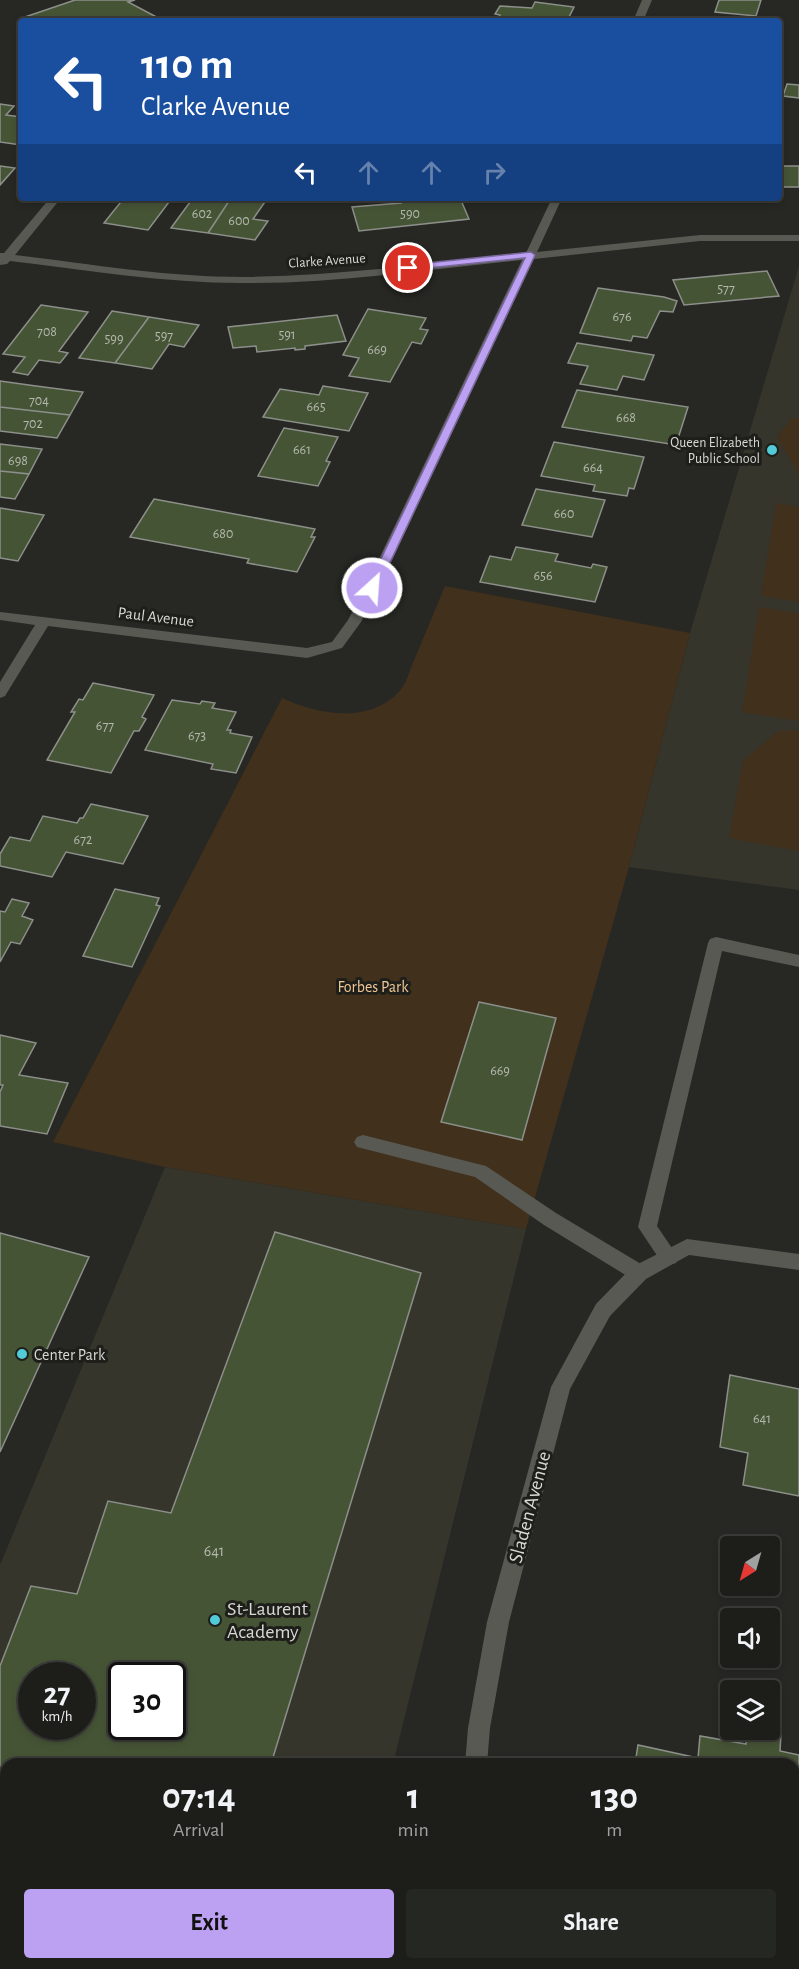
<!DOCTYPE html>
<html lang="en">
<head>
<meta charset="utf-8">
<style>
	:root { --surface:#1d1e1a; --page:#252723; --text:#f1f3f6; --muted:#a0a2a2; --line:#3b3c39; --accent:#bca0f2 }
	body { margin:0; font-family:"Alegreya Sans",sans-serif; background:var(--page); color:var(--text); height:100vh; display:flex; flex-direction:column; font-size:22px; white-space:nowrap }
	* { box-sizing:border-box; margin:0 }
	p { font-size:20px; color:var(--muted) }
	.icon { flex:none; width:33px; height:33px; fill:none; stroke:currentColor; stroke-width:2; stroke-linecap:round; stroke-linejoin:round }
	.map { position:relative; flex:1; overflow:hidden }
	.drawer { position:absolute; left:0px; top:1758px; width:800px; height:212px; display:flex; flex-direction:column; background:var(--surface); border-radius:18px 18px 0 0; box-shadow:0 3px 9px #0003,0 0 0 2px var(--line) }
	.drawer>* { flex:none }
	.hud { position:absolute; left:18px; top:18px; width:764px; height:183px; border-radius:6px; box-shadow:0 3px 9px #0003,0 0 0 2px var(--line); background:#1a4fa0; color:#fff; overflow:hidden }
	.needle { width:39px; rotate:217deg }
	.buttons { position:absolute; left:720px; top:1536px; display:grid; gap:12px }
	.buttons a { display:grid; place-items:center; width:60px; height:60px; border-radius:6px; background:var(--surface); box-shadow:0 3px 9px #0003,0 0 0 2px var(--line); font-size:30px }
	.speed { position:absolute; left:18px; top:1662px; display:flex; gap:12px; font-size:30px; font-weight:700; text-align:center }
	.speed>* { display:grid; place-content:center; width:78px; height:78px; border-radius:50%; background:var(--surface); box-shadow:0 3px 9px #0003,0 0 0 2px var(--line); line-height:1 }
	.speed small { font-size:15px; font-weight:400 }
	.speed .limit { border:3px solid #111; border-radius:9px; background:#fff; color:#111 }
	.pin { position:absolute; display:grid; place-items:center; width:51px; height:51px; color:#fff; margin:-26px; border:3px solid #fff; border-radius:50%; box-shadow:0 2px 6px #0007 }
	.me { position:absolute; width:66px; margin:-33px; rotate:26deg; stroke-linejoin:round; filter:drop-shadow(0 0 4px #0008) }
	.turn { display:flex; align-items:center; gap:21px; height:126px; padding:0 24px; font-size:27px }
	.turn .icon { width:78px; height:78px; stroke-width:2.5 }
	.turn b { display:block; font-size:42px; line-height:51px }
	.lanes { display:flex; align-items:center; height:57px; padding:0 24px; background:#0003; justify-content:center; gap:30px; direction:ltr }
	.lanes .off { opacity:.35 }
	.eta { display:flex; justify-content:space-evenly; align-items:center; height:102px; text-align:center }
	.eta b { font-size:36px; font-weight:600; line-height:42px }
	.button { display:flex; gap:12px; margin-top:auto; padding:12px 24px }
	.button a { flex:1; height:69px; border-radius:6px; background:var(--accent); color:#111; font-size:24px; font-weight:600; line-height:69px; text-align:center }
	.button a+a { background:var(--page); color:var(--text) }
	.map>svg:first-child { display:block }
	.built { fill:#35352b; fill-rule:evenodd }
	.green { fill:#40301c }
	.building { fill:#465436; stroke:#8c8f8a; stroke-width:1.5; fill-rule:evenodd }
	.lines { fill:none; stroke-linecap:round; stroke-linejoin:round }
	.service { fill:#585953; fill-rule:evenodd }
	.minor { fill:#585953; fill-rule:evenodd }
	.route { fill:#bca0f2; stroke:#7a689d; stroke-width:1.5 }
	.poi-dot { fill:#52cbd8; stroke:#1e1e1a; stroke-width:2 }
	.labels { text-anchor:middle; stroke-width:6; stroke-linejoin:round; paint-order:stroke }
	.number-label { font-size:14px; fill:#b4b8ad }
	.far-street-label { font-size:14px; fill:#d8d9d5; stroke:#1e1e1a }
	.far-poi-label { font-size:14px; fill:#d8d9d5; stroke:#1e1e1a; text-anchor:end }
	.street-label { font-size:16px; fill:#d8d9d5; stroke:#1e1e1a }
	.park-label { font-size:16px; fill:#f0c795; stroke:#1e1e1a }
	.poi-label { font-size:16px; fill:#d8d9d5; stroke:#1e1e1a; text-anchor:start }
	.near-number-label { font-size:16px; fill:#b4b8ad }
	.near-street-label { font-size:20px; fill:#d8d9d5; stroke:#1e1e1a }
	.near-poi-label { font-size:20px; fill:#d8d9d5; stroke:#1e1e1a; text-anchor:start }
</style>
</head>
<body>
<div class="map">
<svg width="799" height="1969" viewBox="0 0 799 1969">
	<rect width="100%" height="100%" fill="#272823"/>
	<path class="built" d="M 799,266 L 799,890 L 629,867 L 690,633 Z
		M 165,1167 L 526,1229 L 393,1764 L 6,1764 L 6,1964 L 344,1964 L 342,1969 L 0,1969 L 0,1565 ZM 32,1676 L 82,1676 L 82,1726 L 32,1726 ZM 122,1676 L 172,1676 L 172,1726 L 122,1726 Z"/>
	<path class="green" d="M 792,418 L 799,418 L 799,476 L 777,437 Z
		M 776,503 L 799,507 L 799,602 L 761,596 Z
		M 445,586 L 690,633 L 629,867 L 526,1229 L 165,1167 L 53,1142 L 282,698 C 318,715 373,725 402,688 C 408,679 410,668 415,658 C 425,634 435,610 445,586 Z
		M 759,607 L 799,613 L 799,721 L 742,712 Z
		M 799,730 L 799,851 L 729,838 L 743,761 L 778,731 Z"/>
	<path class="building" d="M 75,0 L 135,0 L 128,2 L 164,21 L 27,21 L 22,18 Z
		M 719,0 L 761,0 L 756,16 L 715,12 Z
		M 535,2 L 574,7 L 567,21 L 497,21 L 500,15 L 495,14 L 500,6 L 532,8 Z
		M 787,84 L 799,85 L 799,98 L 783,96 Z
		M 0,104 L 14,106 L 6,115 L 21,117 L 21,145 L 0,142 Z
		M 0,166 L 15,168 L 0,185 Z
		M 778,166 L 799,166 L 799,187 L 778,187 Z
		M 124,198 L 172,198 L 148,230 L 104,223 Z
		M 193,198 L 231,198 L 208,233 L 171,228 Z
		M 231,198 L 267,199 L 253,219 L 268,221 L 255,240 L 208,233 Z
		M 399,198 L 460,198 L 469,219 L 359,231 L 352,207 L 401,203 Z
		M 767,271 L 779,296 L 684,305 L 673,280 Z
		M 598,288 L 664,297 L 677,301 L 673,312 L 660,311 L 647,338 L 633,336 L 631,341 L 580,333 Z
		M 41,305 L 88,312 L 59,351 L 68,353 L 60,363 L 39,360 L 28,375 L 13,372 L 25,357 L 3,354 Z
		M 368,309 L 426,318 L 420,329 L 428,330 L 421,344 L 412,342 L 390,382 L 349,376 L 359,358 L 343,355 Z
		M 112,311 L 149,317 L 115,363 L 79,358 Z
		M 337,315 L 346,341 L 305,346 L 305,349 L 295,350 L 295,348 L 257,352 L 256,346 L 233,348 L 228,327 Z
		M 149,317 L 199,325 L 184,347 L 169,344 L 152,369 L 115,363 Z
		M 577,343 L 654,355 L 644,380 L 623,376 L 617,390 L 580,384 L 588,366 L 568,363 Z
		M 0,381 L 36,386 L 83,392 L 70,415 L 0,407 Z
		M 323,386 L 368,393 L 349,431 L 263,417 L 280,389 L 319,395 Z
		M 577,390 L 688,407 L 676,445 L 562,427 Z
		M 0,407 L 70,415 L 57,438 L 0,431 Z
		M 284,428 L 338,437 L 326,461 L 330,462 L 318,486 L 258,476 Z
		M 554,442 L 644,457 L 634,489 L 629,488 L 627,496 L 593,491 L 595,485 L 541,476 Z
		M 0,444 L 42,449 L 29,474 L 0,471 Z
		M 0,471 L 29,474 L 15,499 L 0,497 Z
		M 536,489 L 605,500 L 592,537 L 522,525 Z
		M 154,499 L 315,529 L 311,537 L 315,537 L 297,572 L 247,563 L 249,559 L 130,537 Z
		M 0,508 L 44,515 L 18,561 L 0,558 Z
		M 516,547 L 558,554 L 555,561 L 591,568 L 593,564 L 607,567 L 595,602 L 480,582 L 490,556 L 511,560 Z
		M 93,683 L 154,695 L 142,717 L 146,719 L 139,731 L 134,731 L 111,773 L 47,760 L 75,712 L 71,712 L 79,699 L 83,700 Z
		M 172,700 L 200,704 L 202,701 L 215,703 L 212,708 L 236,712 L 227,730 L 231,730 L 230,733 L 252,737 L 236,773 L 211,769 L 213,764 L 145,750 Z
		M 91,804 L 148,816 L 123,864 L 66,852 L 52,877 L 0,866 L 0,854 L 10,837 L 30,841 L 43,816 L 77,823 L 80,818 L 83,818 Z
		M 115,889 L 159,898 L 156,905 L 160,906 L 132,967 L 83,956 Z
		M 12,899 L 29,903 L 22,916 L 33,920 L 20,944 L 11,942 L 0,962 L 0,911 L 5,912 Z
		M 479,1002 L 556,1018 L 522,1140 L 441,1122 Z
		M 0,1035 L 36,1043 L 19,1075 L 68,1083 L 47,1134 L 0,1126 L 0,1092 L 3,1085 L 0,1085 Z
		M 275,1232 L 421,1273 L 271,1764 L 6,1764 L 6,1909 L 0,1907 L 0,1666 L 31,1586 L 77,1594 L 108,1501 L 171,1513 ZM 32,1676 L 82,1676 L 82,1726 L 32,1726 ZM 122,1676 L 172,1676 L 172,1726 L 122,1726 Z
		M 0,1233 L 89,1257 L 0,1452 Z
		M 730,1375 L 799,1389 L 799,1496 L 743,1485 L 748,1453 L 720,1447 Z
		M 747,1730 L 781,1734 L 780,1751 L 799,1755 L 799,1875 L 794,1873 L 794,1764 L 635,1764 L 638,1745 L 698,1758 L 700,1736 L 746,1744 Z
		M 158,1964 L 211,1964 L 209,1969 L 174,1969 Z"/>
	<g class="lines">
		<path class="service" d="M 716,937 L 799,955 L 799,967 L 722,951 L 657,1226 L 678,1257 L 676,1263 L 669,1265 L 662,1263 L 638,1227 L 708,943 L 710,939 Z
			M 363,1135 L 486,1166 L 556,1213 L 646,1267 L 648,1273 L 646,1279 L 639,1281 L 632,1279 L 544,1225 L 475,1177 L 357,1147 L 354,1142 L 357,1137 Z"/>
		<path class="minor" d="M 642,0 L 652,0 L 643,21 L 633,21 Z
			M 50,198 L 61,198 L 15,255 C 90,264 167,277 243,277 C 337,276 432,263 526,253 L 552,198 L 562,198 L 537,252 L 700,235 L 799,235 L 799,241 L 700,241 L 534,259 L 379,588 L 361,622 L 342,648 L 307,658 L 48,626 L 5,696 L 0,698 L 0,682 L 35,625 L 0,620 L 0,612 L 307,648 L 332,642 L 348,620 L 365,588 L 522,260 C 429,269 335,284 241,283 C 164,283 87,270 10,261 L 7,264 L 0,265 L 0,253 L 4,253 Z
			M 687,1239 L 799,1254 L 799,1270 L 689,1255 L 646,1279 L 610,1316 L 570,1389 L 509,1622 L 490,1728 L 487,1764 L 465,1764 L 468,1728 L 487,1622 L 551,1387 L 596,1304 L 632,1267 Z
			M 504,1964 L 536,1964 L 538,1969 L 506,1969 Z"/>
	</g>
	<path class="route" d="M 531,252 L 535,255 L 378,588 L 372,592 L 368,591 L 367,588 L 525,258 L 408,270 L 403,268 L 408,265 Z"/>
	<g class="poi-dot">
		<circle cx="772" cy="450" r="6"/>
		<circle cx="22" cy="1354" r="6"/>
		<circle cx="215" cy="1620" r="6"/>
	</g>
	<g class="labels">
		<g class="number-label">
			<text x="202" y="218">602</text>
			<text x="410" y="218">590</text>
			<text x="239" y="225">600</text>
			<text x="726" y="293">577</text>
			<text x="622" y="321">676</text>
			<text x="47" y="336">708</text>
			<text x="287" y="339">591</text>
			<text x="164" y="340">597</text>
			<text x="114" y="343">599</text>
			<text x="377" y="354">669</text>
			<text x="39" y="405">704</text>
			<text x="316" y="411">665</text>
			<text x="626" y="422">668</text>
			<text x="33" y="428">702</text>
			<text x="302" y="454">661</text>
			<text x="18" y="465">698</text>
			<text x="593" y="472">664</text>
			<text x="564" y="518">660</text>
			<text x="223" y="538">680</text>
			<text x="543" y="580">656</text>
			<text x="105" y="730">677</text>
			<text x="197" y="740">673</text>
			<text x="83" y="844">672</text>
			<text x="500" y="1075">669</text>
			<text x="762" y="1423">641</text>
		</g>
		<g class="far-street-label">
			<text transform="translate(327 260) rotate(-4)" y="5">Clarke Avenue</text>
		</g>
		<g class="far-poi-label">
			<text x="760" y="447">Queen Elizabeth<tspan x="760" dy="16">Public School</tspan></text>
		</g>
		<g class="street-label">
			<text transform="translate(156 616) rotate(7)" y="6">Paul Avenue</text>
		</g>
		<g class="park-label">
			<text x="373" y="992">Forbes Park</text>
		</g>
		<g class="poi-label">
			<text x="34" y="1360">Center Park</text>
		</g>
		<g class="near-number-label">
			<text x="214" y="1556">641</text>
		</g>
		<g class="near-street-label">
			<text transform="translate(529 1507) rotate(-75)" y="7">Sladen Avenue</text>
		</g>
		<g class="near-poi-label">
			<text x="227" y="1615">St-Laurent<tspan x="227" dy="23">Academy</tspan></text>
		</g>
	</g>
</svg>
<div class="buttons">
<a><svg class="needle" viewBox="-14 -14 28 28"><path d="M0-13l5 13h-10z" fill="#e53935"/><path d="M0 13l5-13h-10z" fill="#a0a2a2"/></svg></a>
<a><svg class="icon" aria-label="sound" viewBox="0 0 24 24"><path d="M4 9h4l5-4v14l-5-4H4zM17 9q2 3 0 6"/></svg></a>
<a><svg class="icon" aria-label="layers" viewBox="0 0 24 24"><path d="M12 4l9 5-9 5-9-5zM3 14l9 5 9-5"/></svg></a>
</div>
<div class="speed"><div>27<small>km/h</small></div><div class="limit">30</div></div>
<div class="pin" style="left:408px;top:268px;background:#d93025"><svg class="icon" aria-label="arrive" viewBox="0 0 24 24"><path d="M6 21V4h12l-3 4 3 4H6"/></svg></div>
<svg class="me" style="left:372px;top:588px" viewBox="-20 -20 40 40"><circle r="17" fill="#bca0f2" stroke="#fff" stroke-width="3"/><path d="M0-11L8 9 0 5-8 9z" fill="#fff"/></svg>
<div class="hud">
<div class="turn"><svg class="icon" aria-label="left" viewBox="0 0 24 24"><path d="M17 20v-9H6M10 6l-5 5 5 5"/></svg><div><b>110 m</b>Clarke Avenue</div></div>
<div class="lanes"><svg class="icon" aria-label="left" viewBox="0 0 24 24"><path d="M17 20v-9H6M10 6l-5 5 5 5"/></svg><svg class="icon off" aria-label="ahead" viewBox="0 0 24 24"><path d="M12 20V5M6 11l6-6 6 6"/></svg><svg class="icon off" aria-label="ahead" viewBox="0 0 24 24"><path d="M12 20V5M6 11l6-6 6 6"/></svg><svg class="icon off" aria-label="right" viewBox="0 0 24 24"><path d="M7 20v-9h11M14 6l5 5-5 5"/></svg></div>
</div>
<section class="drawer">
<div class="eta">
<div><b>07:14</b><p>Arrival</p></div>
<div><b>1</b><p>min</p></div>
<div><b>130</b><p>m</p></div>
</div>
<div class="button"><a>Exit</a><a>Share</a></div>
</section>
</div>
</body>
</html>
